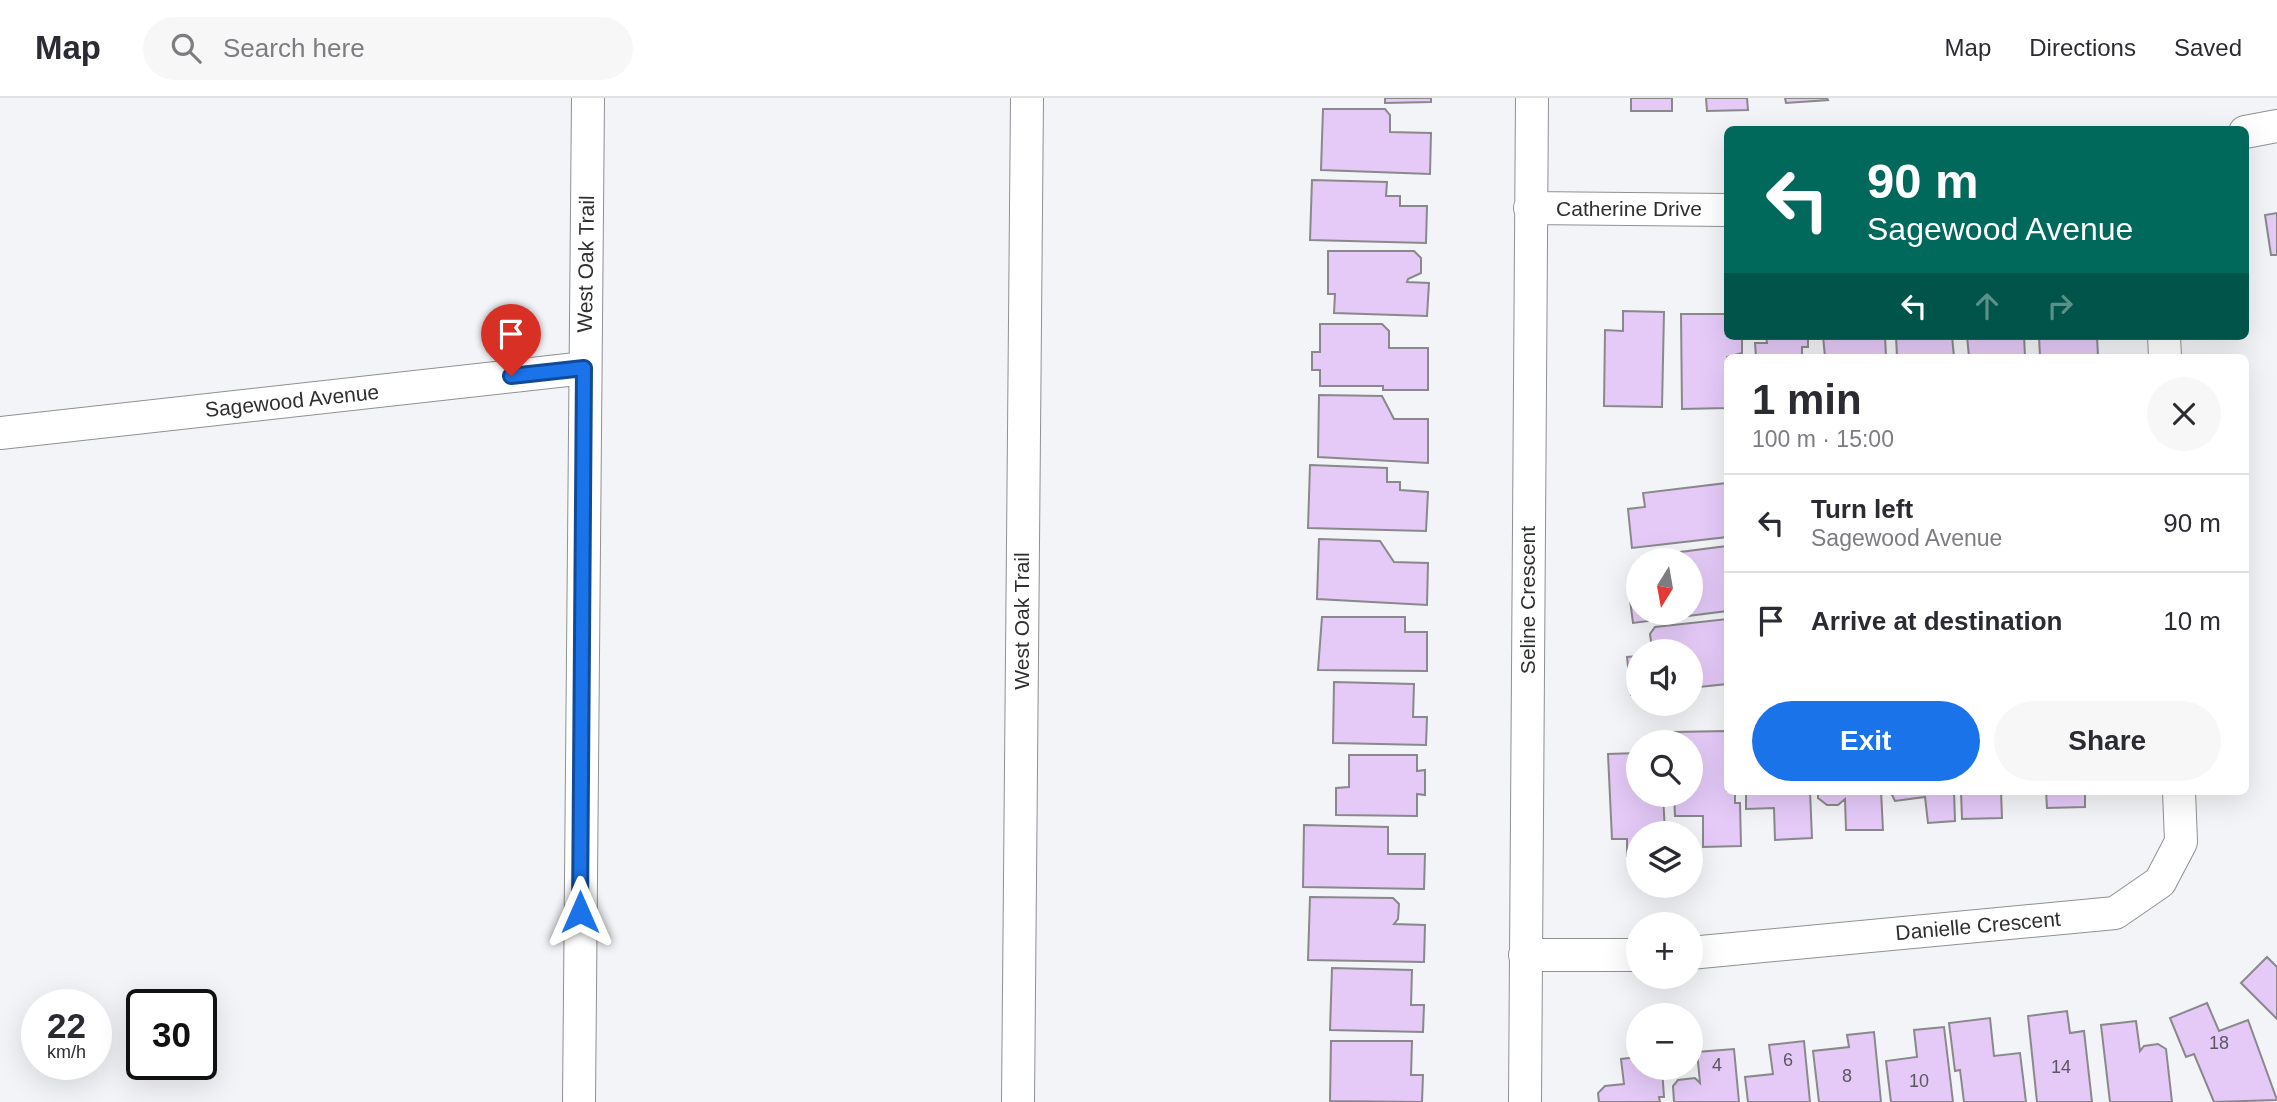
<!DOCTYPE html>
<html lang="en">
<head>
<meta charset="utf-8">
<style>
	:root { --surface:#fff; --page:#f7f7f7; --text:#2b2b33; --muted:#7c7c81; --line:#e1e1e2; --accent:#1a73e8 }
	body { margin:0; font-family:Arial,sans-serif; background:var(--page); color:var(--text); height:100vh; display:flex; flex-direction:column; font-size:26px; white-space:nowrap }
	* { box-sizing:border-box; margin:0 }
	p { font-size:23px; color:var(--muted) }
	.icon { flex:none; width:38px; height:38px; fill:none; stroke:currentColor; stroke-width:2; stroke-linecap:round; stroke-linejoin:round }
	.map { position:relative; flex:1; overflow:hidden }
	.panel { position:absolute; left:1724px; top:256px; width:525px; height:441px; display:flex; flex-direction:column; background:var(--surface); border-radius:10px; box-shadow:0 7px 28px #0002 }
	.panel>* { flex:none }
	.guide { position:absolute; left:1724px; top:28px; width:525px; height:214px; border-radius:10px; box-shadow:0 7px 28px #0002; background:#00695c; color:#fff; overflow:hidden }
	.needle { width:46px; rotate:191deg }
	.buttons { position:absolute; left:1626px; top:450px; display:grid; gap:14px }
	.buttons a { display:grid; place-items:center; width:77px; height:77px; border-radius:50%; background:var(--surface); box-shadow:0 7px 28px #0002; font-size:35px }
	.speed { position:absolute; left:21px; top:891px; display:flex; gap:14px; font-size:35px; font-weight:700; text-align:center }
	.speed>* { display:grid; place-content:center; width:91px; height:91px; border-radius:50%; background:var(--surface); box-shadow:0 7px 28px #0002; line-height:1 }
	.speed small { font-size:18px; font-weight:400 }
	.speed .limit { border:4px solid #111; border-radius:10px; background:#fff; color:#111 }
	.pin { position:absolute; display:grid; place-items:center; width:60px; height:60px; color:#fff; margin:-72px -30px; border-radius:50% 50% 50% 0; rotate:-45deg; box-shadow:0 0 7px #0007 }
	.pin .icon { rotate:45deg }
	.me { position:absolute; width:77px; margin:-38px; rotate:0deg; stroke-linejoin:round; filter:drop-shadow(0 0 5px #0008) }
	.turn { display:flex; align-items:center; gap:24px; height:147px; padding:0 28px; font-size:32px }
	.turn .icon { width:91px; height:91px; stroke-width:2.5 }
	.turn b { display:block; font-size:49px; line-height:60px }
	.lanes { display:flex; align-items:center; height:66px; padding:0 28px; background:#0003; justify-content:center; gap:35px; direction:ltr }
	.lanes .off { opacity:.35 }
	.round { display:grid; place-items:center; flex:none; width:74px; height:74px; border-radius:37px; background:var(--page) }
	.head { display:flex; align-items:center; justify-content:space-between; height:119px; padding:0 28px }
	h1 { font-size:42px; font-weight:700; line-height:52px }
	.primary-button { display:flex; gap:14px; margin-top:auto; padding:14px 28px }
	.primary-button a { flex:1; height:80px; border-radius:42px; background:var(--accent); color:#fff; font-size:28px; font-weight:700; line-height:80px; text-align:center }
	.primary-button a+a { background:var(--page); color:var(--text) }
	ul { padding:0; list-style:none }
	li { display:flex; align-items:center; gap:21px; height:98px; padding:0 28px; border-top:2px solid var(--line) }
	li div { flex:1 }
	li b { display:block; font-size:26px }
	li em { font-style:normal }
	header { display:flex; align-items:center; gap:42px; box-sizing:border-box; height:98px; padding:0 35px; background:var(--surface); border-bottom:2px solid var(--line) }
	header strong { font-size:33px }
	nav { display:flex; gap:38px; margin-inline-start:auto; font-size:24px }
	.search { width:490px; height:63px; background:var(--page); display:flex; align-items:center; gap:18px; box-sizing:border-box; padding:0 24px; border-radius:38px; color:var(--muted); font-size:26px }
	.map>svg:first-child { display:block }
	.building { fill:#e5caf8; stroke:#89888a; stroke-width:2 }
	.lines { fill:none; stroke-linecap:round; stroke-linejoin:round }
	.minor-casing { stroke:#8f9092; stroke-width:34 }
	.minor { stroke:#fff; stroke-width:32 }
	.route-casing { stroke:#114b97; stroke-width:18 }
	.route { stroke:#1a73e8; stroke-width:12 }
	.labels { text-anchor:middle; stroke-width:5; stroke-linejoin:round; paint-order:stroke }
	.number-label { font-size:18px; fill:#5c5662 }
	.street-label { font-size:21px; fill:#2e2f30; stroke:#fff }
</style>
</head>
<body>
<header>
<strong>Map</strong>
<div class="search"><svg class="icon" aria-label="search" viewBox="0 0 24 24"><circle cx="10" cy="10" r="6"/><path d="M15 15l6 6"/></svg>Search here</div>
<nav><a>Map</a><a>Directions</a><a>Saved</a></nav>
</header>
<div class="map">
<svg width="2277" height="1004" viewBox="0 0 2277 1004">
	<rect width="100%" height="100%" fill="#f3f4f7"/>
	<path class="building" d="M 1385,0 L 1431,0 L 1431,4 L 1385,5 Z
		M 1631,0 L 1672,0 L 1672,13 L 1631,13 Z
		M 1706,0 L 1747,0 L 1748,12 L 1707,13 Z
		M 1785,0 L 1827,0 L 1828,2 L 1786,5 Z
		M 1323,11 L 1385,11 L 1390,17 L 1390,34 L 1431,35 L 1430,76 L 1321,72 Z
		M 1312,82 L 1387,84 L 1386,98 L 1400,98 L 1400,108 L 1427,108 L 1426,145 L 1310,142 Z
		M 2277,115 L 2277,157 L 2271,157 L 2265,117 Z
		M 1328,153 L 1414,153 L 1421,160 L 1421,175 L 1408,181 L 1407,184 L 1429,185 L 1427,218 L 1334,215 L 1335,196 L 1328,196 Z
		M 1623,213 L 1664,214 L 1662,309 L 1604,308 L 1605,232 L 1623,233 Z
		M 1681,216 L 1727,216 L 1727,238 L 1742,238 L 1742,255 L 1727,259 L 1727,310 L 1682,311 Z
		M 1320,226 L 1382,226 L 1389,233 L 1389,250 L 1428,250 L 1428,292 L 1383,292 L 1383,288 L 1320,288 L 1320,272 L 1312,272 L 1312,254 L 1320,254 Z
		M 1766,238 L 1808,238 L 1808,249 L 1802,249 L 1802,259 L 1756,259 L 1755,245 L 1767,245 Z
		M 1823,238 L 1885,238 L 1886,259 L 1825,259 Z
		M 1896,238 L 1952,238 L 1954,259 L 1897,259 Z
		M 1967,238 L 2024,238 L 2025,259 L 1969,259 Z
		M 2039,238 L 2097,238 L 2098,258 L 2040,259 Z
		M 1319,297 L 1382,298 L 1394,321 L 1428,321 L 1428,365 L 1318,359 Z
		M 1310,367 L 1387,370 L 1387,384 L 1400,384 L 1400,392 L 1428,394 L 1426,433 L 1308,430 Z
		M 1727,385 L 1727,439 L 1632,450 L 1628,411 L 1645,409 L 1643,395 Z
		M 1319,441 L 1380,443 L 1394,464 L 1428,465 L 1427,507 L 1317,501 Z
		M 1727,448 L 1727,513 L 1633,525 L 1628,487 L 1638,486 L 1638,514 L 1690,514 L 1690,462 L 1653,462 L 1657,457 Z
		M 1322,519 L 1405,519 L 1405,534 L 1427,534 L 1427,573 L 1318,572 Z
		M 1727,521 L 1727,586 L 1690,590 L 1690,553 L 1652,551 L 1650,536 L 1655,529 Z
		M 1638,558 L 1638,597 L 1631,597 L 1627,559 Z
		M 1334,584 L 1414,586 L 1413,619 L 1427,619 L 1426,647 L 1333,645 Z
		M 1727,633 L 1727,693 L 1735,693 L 1735,705 L 1740,705 L 1741,748 L 1703,749 L 1703,718 L 1675,718 L 1674,696 L 1690,696 L 1690,644 L 1674,644 L 1674,634 Z
		M 1638,655 L 1638,696 L 1663,696 L 1665,735 L 1638,735 L 1638,757 L 1627,758 L 1627,741 L 1612,741 L 1608,656 Z
		M 1349,657 L 1417,657 L 1417,673 L 1425,672 L 1425,697 L 1417,696 L 1417,718 L 1336,717 L 1336,690 L 1349,689 Z
		M 1746,693 L 1810,693 L 1812,740 L 1775,742 L 1774,710 L 1746,711 Z
		M 1818,693 L 1881,693 L 1883,732 L 1846,732 L 1845,701 L 1838,707 L 1827,707 L 1818,700 Z
		M 1890,693 L 1954,693 L 1955,723 L 1928,725 L 1925,699 L 1895,703 Z
		M 1961,693 L 2001,693 L 2002,720 L 1962,721 Z
		M 2046,693 L 2085,693 L 2085,709 L 2047,710 Z
		M 1304,727 L 1388,729 L 1388,756 L 1425,756 L 1424,791 L 1303,789 Z
		M 1310,799 L 1393,800 L 1399,806 L 1398,821 L 1394,826 L 1425,827 L 1424,864 L 1308,862 Z
		M 2267,859 L 2277,869 L 2277,921 L 2241,885 Z
		M 1332,870 L 1412,872 L 1411,907 L 1424,907 L 1423,934 L 1330,932 Z
		M 2207,905 L 2219,933 L 2248,922 L 2277,1002 L 2214,1004 L 2194,956 L 2186,959 L 2170,920 Z
		M 2067,913 L 2070,935 L 2084,933 L 2092,1004 L 2037,1004 L 2028,918 Z
		M 1990,920 L 1994,958 L 2020,955 L 2026,1004 L 1964,1004 L 1960,972 L 1955,973 L 1949,925 Z
		M 2136,923 L 2140,953 L 2144,948 L 2158,946 L 2166,951 L 2172,1004 L 2110,1004 L 2101,927 Z
		M 1944,929 L 1953,1004 L 1891,1004 L 1886,963 L 1917,959 L 1914,932 Z
		M 1874,934 L 1881,1004 L 1819,1004 L 1813,953 L 1849,949 L 1847,937 Z
		M 1331,943 L 1412,943 L 1411,977 L 1423,977 L 1422,1004 L 1330,1003 Z
		M 1804,943 L 1810,1004 L 1748,1004 L 1745,979 L 1773,976 L 1769,947 Z
		M 1734,951 L 1739,1004 L 1674,1004 L 1673,988 L 1678,982 L 1695,980 L 1700,985 L 1697,954 Z
		M 1638,959 L 1638,970 L 1662,970 L 1664,999 L 1659,999 L 1660,1004 L 1599,1004 L 1598,995 L 1605,988 L 1624,986 L 1621,961 Z"/>
	<g class="lines">
		<g class="minor-casing">
			<path id="minor" d="M 2245,34 L 2277,28
				M 1530,110 L 1727,112
				M 2164,238 L 2165,259
				M 0,335 L 585,270
				M 1690,855 L 2115,815 L 2160,784 L 2181,744 L 2179,693
				M 1525,857 L 1638,857
				M 579,1004 L 588,0
				M 1018,1004 L 1027,0
				M 1525,1004 L 1532,0"/>
		</g>
		<use href="#minor" class="minor"/>
	</g>
	<g class="lines">
		<g class="route-casing">
			<path id="route" d="M 511,278 L 584,270 L 580,814"/>
		</g>
		<use href="#route" class="route"/>
	</g>
	<g class="labels">
		<g class="number-label">
			<text x="2219" y="951">18</text>
			<text x="1788" y="968">6</text>
			<text x="1717" y="973">4</text>
			<text x="2061" y="975">14</text>
			<text x="1847" y="984">8</text>
			<text x="1919" y="989">10</text>
		</g>
		<g class="street-label">
			<text x="1629" y="118">Catherine Drive</text>
			<text transform="translate(586 166) rotate(-89)" y="7">West Oak Trail</text>
			<text transform="translate(292 303) rotate(-6)" y="7">Sagewood Avenue</text>
			<text transform="translate(1528 502) rotate(-90)" y="7">Seline Crescent</text>
			<text transform="translate(1022 523) rotate(-90)" y="7">West Oak Trail</text>
			<text transform="translate(1978 828) rotate(-5)" y="7">Danielle Crescent</text>
		</g>
	</g>
</svg>
<div class="buttons">
<a><svg class="needle" viewBox="-14 -14 28 28"><path d="M0-13l5 13h-10z" fill="#e53935"/><path d="M0 13l5-13h-10z" fill="#7c7c81"/></svg></a>
<a><svg class="icon" aria-label="sound" viewBox="0 0 24 24"><path d="M4 9h4l5-4v14l-5-4H4zM17 9q2 3 0 6"/></svg></a>
<a><svg class="icon" aria-label="search" viewBox="0 0 24 24"><circle cx="10" cy="10" r="6"/><path d="M15 15l6 6"/></svg></a>
<a><svg class="icon" aria-label="layers" viewBox="0 0 24 24"><path d="M12 4l9 5-9 5-9-5zM3 14l9 5 9-5"/></svg></a>
<a>+</a>
<a>−</a>
</div>
<div class="speed"><div>22<small>km/h</small></div><div class="limit">30</div></div>
<div class="pin" style="left:511px;top:278px;background:#d93025"><svg class="icon" aria-label="arrive" viewBox="0 0 24 24"><path d="M6 21V4h12l-3 4 3 4H6"/></svg></div>
<svg class="me" style="left:580px;top:814px" viewBox="-20 -20 40 40"><path d="M0-17L14 15 0 8-14 15z" fill="#1a73e8" stroke="#fff" stroke-width="4"/></svg>
<div class="guide">
<div class="turn"><svg class="icon" aria-label="left" viewBox="0 0 24 24"><path d="M17 20v-9H6M10 6l-5 5 5 5"/></svg><div><b>90 m</b>Sagewood Avenue</div></div>
<div class="lanes"><svg class="icon" aria-label="left" viewBox="0 0 24 24"><path d="M17 20v-9H6M10 6l-5 5 5 5"/></svg><svg class="icon off" aria-label="ahead" viewBox="0 0 24 24"><path d="M12 20V5M6 11l6-6 6 6"/></svg><svg class="icon off" aria-label="right" viewBox="0 0 24 24"><path d="M7 20v-9h11M14 6l5 5-5 5"/></svg></div>
</div>
<section class="panel">
<div class="head"><div><h1>1 min</h1><p>100 m · 15:00</p></div><a class="round"><svg class="icon" aria-label="close" viewBox="0 0 24 24"><path d="M6 6l12 12M18 6L6 18"/></svg></a></div>
<ul>
<li><svg class="icon" aria-label="left" viewBox="0 0 24 24"><path d="M17 20v-9H6M10 6l-5 5 5 5"/></svg><div><b>Turn left</b><p>Sagewood Avenue</p></div><em>90 m</em></li>
<li><svg class="icon" aria-label="arrive" viewBox="0 0 24 24"><path d="M6 21V4h12l-3 4 3 4H6"/></svg><div><b>Arrive at destination</b></div><em>10 m</em></li>
</ul>
<div class="primary-button"><a>Exit</a><a>Share</a></div>
</section>
</div>
</body>
</html>
